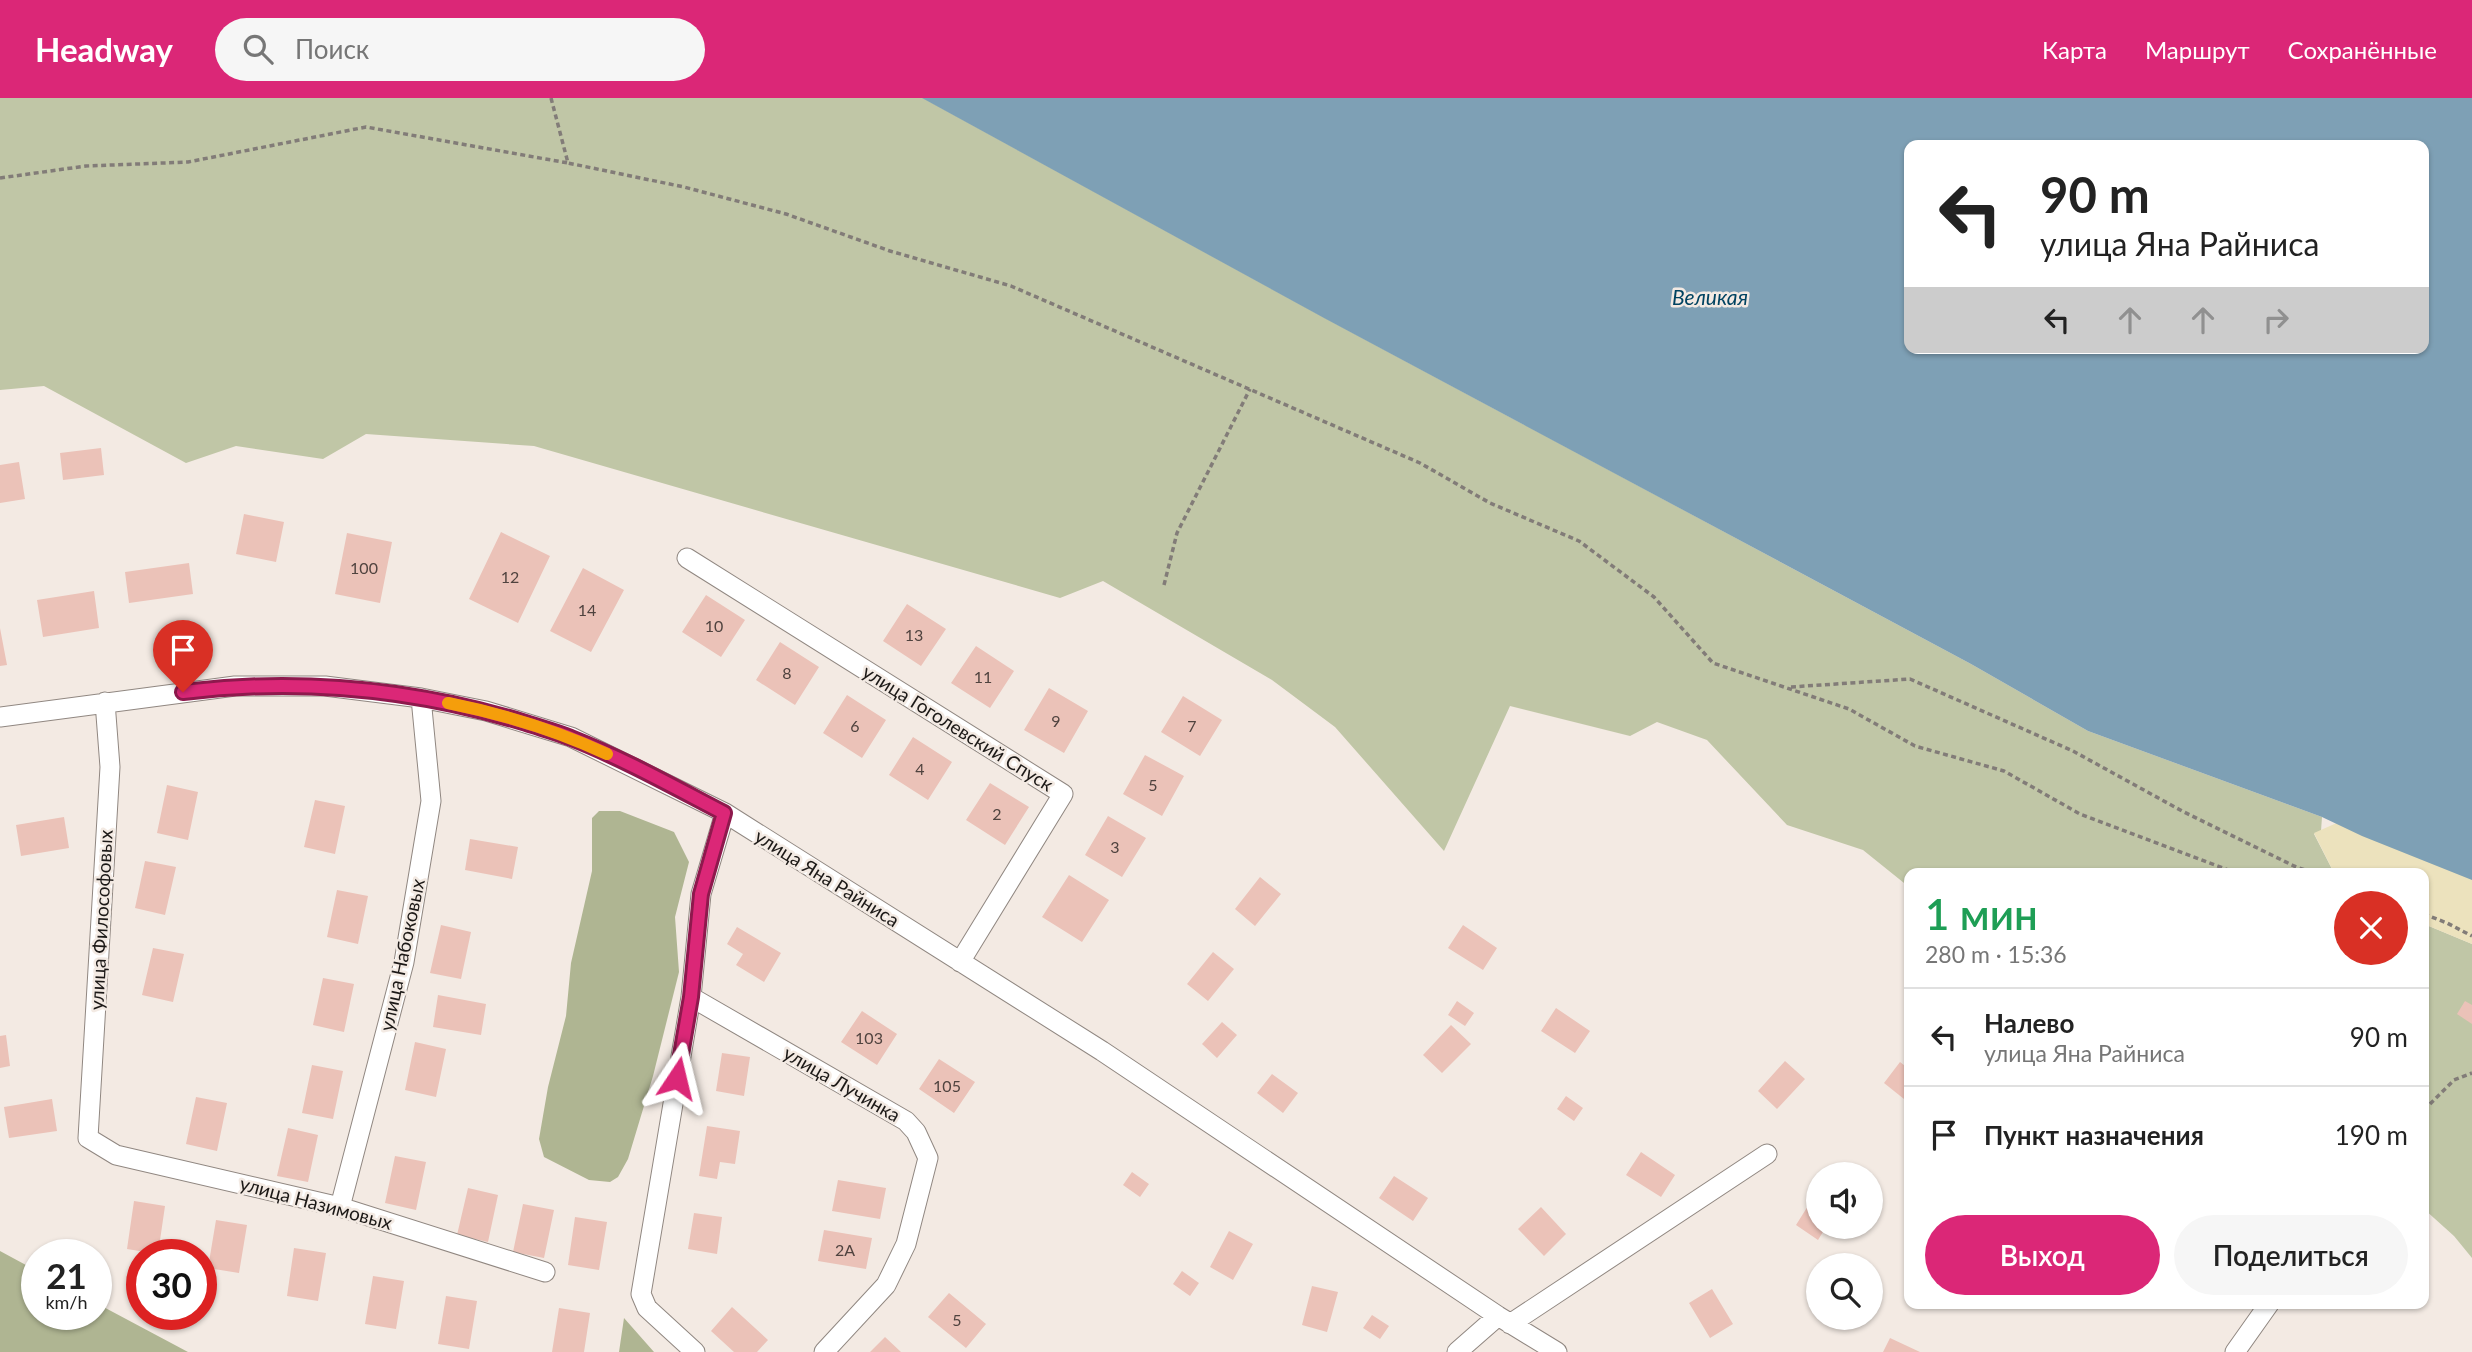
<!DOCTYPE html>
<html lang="ru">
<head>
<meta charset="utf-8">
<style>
	:root { --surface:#fff; --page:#f6f6f6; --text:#222; --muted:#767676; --line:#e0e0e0; --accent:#db2777 }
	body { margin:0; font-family:Lato,sans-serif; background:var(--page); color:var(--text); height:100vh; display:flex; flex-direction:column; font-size:26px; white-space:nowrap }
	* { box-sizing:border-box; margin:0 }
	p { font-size:23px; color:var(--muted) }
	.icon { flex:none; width:38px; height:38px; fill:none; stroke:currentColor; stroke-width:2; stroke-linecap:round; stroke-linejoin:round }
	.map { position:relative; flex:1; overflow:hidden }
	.side { position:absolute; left:1904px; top:770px; width:525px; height:441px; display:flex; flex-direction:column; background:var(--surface); border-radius:14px; box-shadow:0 2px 5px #0004 }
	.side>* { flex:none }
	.hud { position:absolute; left:1904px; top:42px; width:525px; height:214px; border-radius:14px; box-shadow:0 2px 5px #0004; background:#fff; color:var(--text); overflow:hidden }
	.fabs { position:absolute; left:1806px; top:1064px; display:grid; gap:14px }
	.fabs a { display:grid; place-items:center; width:77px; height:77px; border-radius:50%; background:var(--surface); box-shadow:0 2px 5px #0004; font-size:35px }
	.speed { position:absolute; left:21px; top:1141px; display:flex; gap:14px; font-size:35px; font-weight:700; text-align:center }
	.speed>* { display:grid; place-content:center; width:91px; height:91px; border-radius:50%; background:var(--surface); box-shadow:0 2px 5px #0004; line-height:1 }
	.speed small { font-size:18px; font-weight:400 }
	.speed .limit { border:10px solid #d22; background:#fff; color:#111 }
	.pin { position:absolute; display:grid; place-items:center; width:60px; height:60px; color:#fff; margin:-72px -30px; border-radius:50% 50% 50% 0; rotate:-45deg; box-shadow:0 0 7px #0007 }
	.pin .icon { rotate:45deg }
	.me { position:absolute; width:77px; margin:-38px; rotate:10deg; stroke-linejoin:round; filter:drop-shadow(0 0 5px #0008) }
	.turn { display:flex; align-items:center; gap:24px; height:147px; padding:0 21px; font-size:32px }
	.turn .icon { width:91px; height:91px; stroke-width:2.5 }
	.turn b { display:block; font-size:49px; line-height:60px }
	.lanes { display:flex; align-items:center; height:66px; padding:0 21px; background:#0003; justify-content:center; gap:35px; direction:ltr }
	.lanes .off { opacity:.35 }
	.round { display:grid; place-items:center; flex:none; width:74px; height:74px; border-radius:37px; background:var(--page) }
	.summary { display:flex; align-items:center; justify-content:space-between; height:119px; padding:0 21px }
	h1 { font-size:42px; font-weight:600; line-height:52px; color:#1e9e55 }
	.primary-button { display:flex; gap:14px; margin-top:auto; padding:14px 21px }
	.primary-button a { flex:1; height:80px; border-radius:42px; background:var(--accent); color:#fff; font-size:28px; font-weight:600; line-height:80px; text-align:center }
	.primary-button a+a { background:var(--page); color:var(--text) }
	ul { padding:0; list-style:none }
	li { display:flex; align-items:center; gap:21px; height:98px; padding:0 21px; border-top:2px solid var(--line) }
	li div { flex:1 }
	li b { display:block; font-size:26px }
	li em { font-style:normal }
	header { display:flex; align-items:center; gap:42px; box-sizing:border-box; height:98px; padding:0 35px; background:var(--accent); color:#fff }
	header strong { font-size:33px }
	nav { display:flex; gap:38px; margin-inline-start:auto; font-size:24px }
	.search { width:490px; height:63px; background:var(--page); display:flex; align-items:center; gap:18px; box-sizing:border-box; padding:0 24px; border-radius:38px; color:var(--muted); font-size:26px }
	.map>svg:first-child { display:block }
	.green { fill:#c0c6a6 }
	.forest { fill:#afb592 }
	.sand { fill:#ece2bd }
	.water { fill:#7ea0b5; fill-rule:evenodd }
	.building { fill:#ebc2b8 }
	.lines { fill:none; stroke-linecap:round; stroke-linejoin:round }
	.minor-casing { stroke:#908781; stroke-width:21 }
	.path { stroke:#827c78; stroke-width:3.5; stroke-dasharray:5 3.5; stroke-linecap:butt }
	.minor { stroke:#fff; stroke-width:19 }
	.route-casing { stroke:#8e194d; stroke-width:18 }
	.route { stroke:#db2777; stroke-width:12 }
	.slow { stroke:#f59e0b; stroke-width:12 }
	.labels { text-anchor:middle; stroke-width:5; stroke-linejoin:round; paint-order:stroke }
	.number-label { font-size:16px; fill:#50433f }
	.street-label { font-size:19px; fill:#1c1917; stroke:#f3eae3 }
	.water-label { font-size:21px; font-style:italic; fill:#004361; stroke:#f3eae3 }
</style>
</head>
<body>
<header>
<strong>Headway</strong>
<div class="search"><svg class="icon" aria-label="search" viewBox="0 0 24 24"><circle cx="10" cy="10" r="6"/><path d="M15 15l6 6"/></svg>Поиск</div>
<nav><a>Карта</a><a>Маршрут</a><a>Сохранённые</a></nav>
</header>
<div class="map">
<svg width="2472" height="1254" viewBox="0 0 2472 1254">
	<rect width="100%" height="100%" fill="#f3eae3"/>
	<path class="green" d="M 0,0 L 923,0 L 1325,220 L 1971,566 L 2088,633 L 2322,719 L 2321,733 L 2314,736 L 2334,775 L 1909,775 L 1909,789 L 1863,752 L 1787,727 L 1707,642 L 1657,624 L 1630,638 L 1510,608 L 1444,753 L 1335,629 L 1272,582 L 1103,483 L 1060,500 L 534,348 L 366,336 L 323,361 L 236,348 L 186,365 L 44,288 L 0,292 Z
		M 2424,826 L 2472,846 L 2472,1160 L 2454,1138 L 2424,1111 Z"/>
	<path class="forest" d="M 599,713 L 620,713 L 674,734 L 689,764 L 675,819 L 679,874 L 653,978 L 628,1061 L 618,1079 L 610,1084 L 589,1082 L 544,1059 L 539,1041 L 548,989 L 566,918 L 571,865 L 592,773 L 592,720 Z
		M 0,1153 L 37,1173 L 37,1216 L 96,1216 L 96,1205 L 188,1254 L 0,1254 Z
		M 624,1220 L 654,1254 L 619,1254 Z"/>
	<path class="sand" d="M 2348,720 L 2472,776 L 2472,846 L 2424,826 L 2424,775 L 2334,775 L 2314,735 Z"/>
	<path class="water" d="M 922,0 L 2472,0 L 2472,782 L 2362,738 L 2322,719 L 2088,633 L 1971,566 L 1324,220 ZM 2424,47 L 2424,250 L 1909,250 L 1909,47 Z"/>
	<path class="building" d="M 101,350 L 104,377 L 63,382 L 60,355 Z
		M 19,364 L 25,401 L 0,405 L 0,367 Z
		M 244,416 L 284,424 L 276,464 L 236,456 Z
		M 501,434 L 550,458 L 518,525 L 469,501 Z
		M 347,435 L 392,444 L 380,505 L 335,496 Z
		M 189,465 L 193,496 L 129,505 L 125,474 Z
		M 583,470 L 624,492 L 591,554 L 550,533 Z
		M 94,493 L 99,530 L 43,539 L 37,502 Z
		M 706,497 L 745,522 L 721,559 L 682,534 Z
		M 907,506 L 946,531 L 921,568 L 883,543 Z
		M 0,530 L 7,567 L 0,568 Z
		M 780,544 L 819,569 L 795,607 L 756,582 Z
		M 976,548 L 1014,573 L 990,610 L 951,585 Z
		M 1049,590 L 1088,613 L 1064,655 L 1024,632 Z
		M 847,597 L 886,622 L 862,660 L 823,635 Z
		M 1183,598 L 1222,622 L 1200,658 L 1161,634 Z
		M 913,639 L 952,664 L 928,702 L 889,677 Z
		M 1145,657 L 1184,678 L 1162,718 L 1123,696 Z
		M 990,685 L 1029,709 L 1005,747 L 966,722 Z
		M 167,687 L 198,694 L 188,742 L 157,735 Z
		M 315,702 L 345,708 L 335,756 L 304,749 Z
		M 1108,718 L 1146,740 L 1122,779 L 1085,757 Z
		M 64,719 L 69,750 L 21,758 L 16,727 Z
		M 470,741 L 518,749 L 512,781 L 465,772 Z
		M 145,763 L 176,769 L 165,817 L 135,810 Z
		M 1069,777 L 1109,802 L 1082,844 L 1042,819 Z
		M 1260,779 L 1281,796 L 1255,828 L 1235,811 Z
		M 337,792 L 368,798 L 358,846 L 327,839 Z
		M 441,827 L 471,834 L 461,881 L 430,875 Z
		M 1463,827 L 1497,850 L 1483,872 L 1448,850 Z
		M 737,829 L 781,855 L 764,884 L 736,867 L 743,856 L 727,846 Z
		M 153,850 L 184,856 L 173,904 L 142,897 Z
		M 1213,854 L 1234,871 L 1208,903 L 1187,886 Z
		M 323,880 L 354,886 L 344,934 L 313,927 Z
		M 438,897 L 486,906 L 481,937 L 433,929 Z
		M 1457,903 L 1474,915 L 1465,928 L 1448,917 Z
		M 2465,903 L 2472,907 L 2472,926 L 2457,916 Z
		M 1556,910 L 1590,933 L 1575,955 L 1541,933 Z
		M 862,913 L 897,936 L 877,967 L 841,944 Z
		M 1222,924 L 1237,937 L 1217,960 L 1202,946 Z
		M 1451,927 L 1471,946 L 1442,975 L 1423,957 Z
		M 6,937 L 10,968 L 0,970 L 0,938 Z
		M 415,944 L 446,951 L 436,999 L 405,992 Z
		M 722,955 L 750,959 L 744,998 L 716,993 Z
		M 939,961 L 975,984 L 954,1015 L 919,991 Z
		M 1785,963 L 1805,981 L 1777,1011 L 1758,993 Z
		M 1900,964 L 1909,971 L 1909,1005 L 1884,985 Z
		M 312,967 L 343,973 L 333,1021 L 302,1015 Z
		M 1272,976 L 1298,995 L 1283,1015 L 1257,995 Z
		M 1566,998 L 1583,1010 L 1574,1023 L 1557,1011 Z
		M 196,999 L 227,1005 L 217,1053 L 186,1046 Z
		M 52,1001 L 57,1033 L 9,1040 L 4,1009 Z
		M 707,1028 L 740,1033 L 735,1066 L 720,1064 L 717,1081 L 699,1078 Z
		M 288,1030 L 318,1037 L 308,1084 L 277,1078 Z
		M 1641,1054 L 1675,1077 L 1661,1099 L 1626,1077 Z
		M 395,1058 L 426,1064 L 416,1112 L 385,1105 Z
		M 1132,1074 L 1149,1086 L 1140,1099 L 1123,1087 Z
		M 1394,1078 L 1428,1100 L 1413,1123 L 1379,1100 Z
		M 838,1082 L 886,1090 L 880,1121 L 832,1113 Z
		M 468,1090 L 498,1097 L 488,1144 L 457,1137 Z
		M 1818,1092 L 1818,1129 L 1826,1129 L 1818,1142 L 1796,1127 Z
		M 134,1103 L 165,1108 L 158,1156 L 127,1151 Z
		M 523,1106 L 554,1112 L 544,1160 L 513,1154 Z
		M 1541,1109 L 1566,1136 L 1544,1158 L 1518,1131 Z
		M 694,1115 L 722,1119 L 717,1156 L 688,1151 Z
		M 575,1119 L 607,1124 L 599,1172 L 568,1167 Z
		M 216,1122 L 247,1127 L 239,1175 L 208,1170 Z
		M 824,1132 L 872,1140 L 866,1171 L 818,1163 Z
		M 1229,1133 L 1253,1146 L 1233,1182 L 1210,1169 Z
		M 294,1150 L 326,1155 L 318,1203 L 287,1198 Z
		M 1182,1173 L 1199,1185 L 1190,1198 L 1173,1186 Z
		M 373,1178 L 404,1183 L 396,1231 L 365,1226 Z
		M 1312,1188 L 1338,1194 L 1327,1234 L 1302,1227 Z
		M 1712,1191 L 1733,1226 L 1710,1240 L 1689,1205 Z
		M 949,1195 L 986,1226 L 966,1250 L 928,1219 Z
		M 446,1198 L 477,1203 L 469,1251 L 438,1246 Z
		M 732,1209 L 768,1242 L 757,1254 L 734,1254 L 711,1233 Z
		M 559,1210 L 590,1215 L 584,1254 L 552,1254 Z
		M 1372,1217 L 1389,1228 L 1380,1241 L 1363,1230 Z
		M 885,1239 L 901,1254 L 870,1254 Z
		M 1890,1240 L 1920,1254 L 1883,1254 Z"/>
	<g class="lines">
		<g class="minor-casing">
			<path id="minor" d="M 687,460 L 1063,696 L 960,864
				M 105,604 L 110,669 L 88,1040 L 116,1057 L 340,1109 L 545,1174
				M 0,619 L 235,588 L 325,588 L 421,600 L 486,613 L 571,639 L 725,715 L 1102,953 L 1498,1218 L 1557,1254
				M 691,899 L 906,1023 L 916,1034 L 928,1060 L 906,1146 L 886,1187 L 824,1254
				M 340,1109 L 404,864 L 431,703 L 421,600
				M 1510,1226 L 1767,1056
				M 695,1254 L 647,1210 L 641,1196 L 691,899 L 701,796 L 725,715
				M 1457,1254 L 1498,1218
				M 2235,1254 L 2269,1206"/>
		</g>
		<path class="path" d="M 551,0 L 568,65 L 684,89 L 786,116 L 890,153 L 1011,188 L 1420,365 L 1490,405 L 1579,443 L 1654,499 L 1713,565 L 1849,611 L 1915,648 L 2004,673 L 2080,716 L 2236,775
			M 0,80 L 86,68 L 188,64 L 366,29 L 568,65
			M 1164,487 L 1177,435 L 1250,291
			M 1791,589 L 1910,581 L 2073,653 L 2182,713 L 2294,768 L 2313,775
			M 2424,816 L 2447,825 L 2472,838
			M 2424,1012 L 2454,982 L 2472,975"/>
		<use href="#minor" class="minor"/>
	</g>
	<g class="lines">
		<g class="route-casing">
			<path id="route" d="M 183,594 C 298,580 415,591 526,625 C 541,630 557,634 571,640 C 624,661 674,689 724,715 L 701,796 L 691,899 L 677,980"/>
		</g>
		<use href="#route" class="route"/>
		<path class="slow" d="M 448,605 C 503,616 556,632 607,656"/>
	</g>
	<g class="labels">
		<g class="number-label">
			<text x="364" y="476">100</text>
			<text x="510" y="485">12</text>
			<text x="587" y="518">14</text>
			<text x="714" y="534">10</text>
			<text x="914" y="543">13</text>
			<text x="787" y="581">8</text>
			<text x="983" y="585">11</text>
			<text x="1056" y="629">9</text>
			<text x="855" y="634">6</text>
			<text x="1192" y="634">7</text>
			<text x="920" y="677">4</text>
			<text x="1153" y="693">5</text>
			<text x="997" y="722">2</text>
			<text x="1115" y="755">3</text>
			<text x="869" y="946">103</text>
			<text x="947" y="994">105</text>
			<text x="845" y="1158">2А</text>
			<text x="957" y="1228">5</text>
		</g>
		<g class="street-label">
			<text transform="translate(958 630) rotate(32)" y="7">улица Гоголевский Спуск</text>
			<text transform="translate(827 780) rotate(32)" y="7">улица Яна Райниса</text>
			<text transform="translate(101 822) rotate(-87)" y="7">улица Философовых</text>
			<text transform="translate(402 857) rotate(-78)" y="7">улица Набоковых</text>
			<text transform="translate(842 986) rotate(30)" y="7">улица Лучинка</text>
			<text transform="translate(316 1105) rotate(15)" y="7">улица Назимовых</text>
		</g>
		<g class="water-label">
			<text x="1710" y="207">Великая</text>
		</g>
	</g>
</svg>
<div class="fabs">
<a><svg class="icon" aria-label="sound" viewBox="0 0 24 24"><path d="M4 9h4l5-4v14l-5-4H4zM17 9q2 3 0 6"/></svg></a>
<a><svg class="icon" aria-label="search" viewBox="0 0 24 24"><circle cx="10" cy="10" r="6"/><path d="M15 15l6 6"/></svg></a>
</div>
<div class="speed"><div>21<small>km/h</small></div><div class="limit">30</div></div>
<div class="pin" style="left:183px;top:594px;background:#d93025"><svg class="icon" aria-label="arrive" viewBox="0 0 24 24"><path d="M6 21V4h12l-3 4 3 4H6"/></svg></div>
<svg class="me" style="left:677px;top:980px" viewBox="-20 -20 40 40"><path d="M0-17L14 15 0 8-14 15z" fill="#db2777" stroke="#fff" stroke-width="4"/></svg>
<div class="hud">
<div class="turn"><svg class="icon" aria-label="left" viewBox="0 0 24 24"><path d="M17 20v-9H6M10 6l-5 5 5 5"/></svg><div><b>90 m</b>улица Яна Райниса</div></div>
<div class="lanes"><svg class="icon" aria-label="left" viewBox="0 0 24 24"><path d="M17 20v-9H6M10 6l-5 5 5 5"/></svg><svg class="icon off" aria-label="ahead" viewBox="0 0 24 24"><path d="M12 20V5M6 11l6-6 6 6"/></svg><svg class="icon off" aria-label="ahead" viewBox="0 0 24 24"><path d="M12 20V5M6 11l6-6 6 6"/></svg><svg class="icon off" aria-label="right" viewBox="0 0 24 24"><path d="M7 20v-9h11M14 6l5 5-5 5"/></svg></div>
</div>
<section class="side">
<div class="summary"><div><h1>1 мин</h1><p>280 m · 15:36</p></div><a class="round" style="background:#d93025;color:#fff"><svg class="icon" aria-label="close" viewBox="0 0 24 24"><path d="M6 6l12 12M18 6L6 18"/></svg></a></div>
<ul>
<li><svg class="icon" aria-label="left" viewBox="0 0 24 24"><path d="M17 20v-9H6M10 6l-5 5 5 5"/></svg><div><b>Налево</b><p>улица Яна Райниса</p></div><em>90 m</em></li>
<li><svg class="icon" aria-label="arrive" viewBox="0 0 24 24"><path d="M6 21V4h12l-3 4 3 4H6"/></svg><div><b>Пункт назначения</b></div><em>190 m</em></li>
</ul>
<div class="primary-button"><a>Выход</a><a>Поделиться</a></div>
</section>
</div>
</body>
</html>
